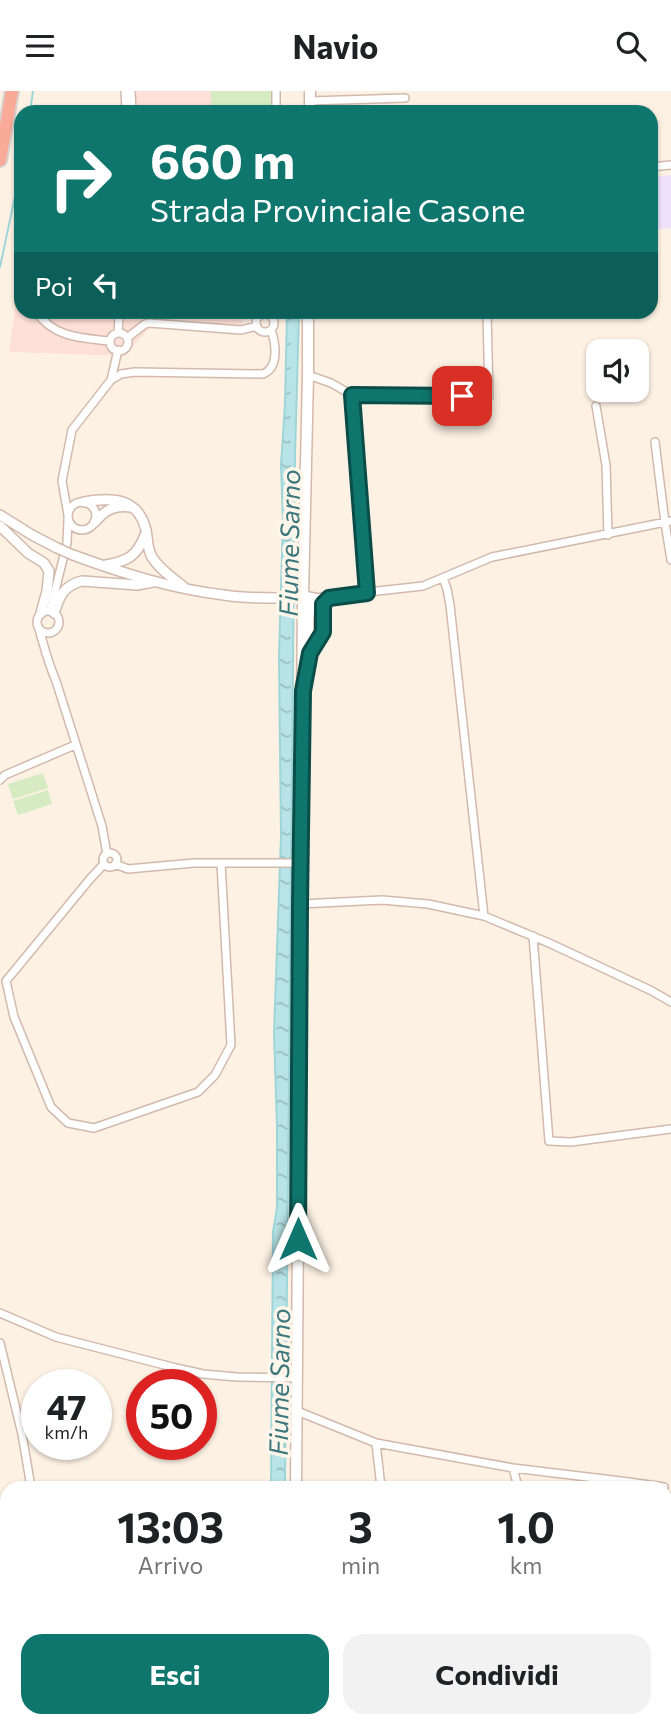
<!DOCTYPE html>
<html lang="it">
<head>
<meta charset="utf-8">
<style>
	:root { --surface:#fff; --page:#f2f2f2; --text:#202124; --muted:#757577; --accent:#0f766e }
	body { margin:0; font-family:Commissioner,sans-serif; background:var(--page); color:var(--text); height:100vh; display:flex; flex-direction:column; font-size:26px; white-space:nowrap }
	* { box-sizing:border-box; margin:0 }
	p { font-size:23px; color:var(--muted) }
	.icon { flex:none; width:38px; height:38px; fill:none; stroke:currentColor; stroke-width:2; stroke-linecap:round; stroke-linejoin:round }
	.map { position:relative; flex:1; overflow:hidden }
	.sheet { position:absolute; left:0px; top:1390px; width:672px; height:247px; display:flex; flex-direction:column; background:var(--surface); border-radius:21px 21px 0 0; box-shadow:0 2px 5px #0004 }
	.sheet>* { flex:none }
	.guide { position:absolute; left:14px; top:14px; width:644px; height:214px; border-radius:21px; box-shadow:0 2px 5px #0004; background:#0f766e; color:#fff; overflow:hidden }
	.fabs { position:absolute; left:586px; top:248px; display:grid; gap:14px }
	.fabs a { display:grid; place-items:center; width:63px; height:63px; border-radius:14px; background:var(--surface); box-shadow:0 2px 5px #0004; font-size:35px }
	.speed { position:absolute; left:21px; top:1278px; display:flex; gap:14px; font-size:35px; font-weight:700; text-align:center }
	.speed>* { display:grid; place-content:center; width:91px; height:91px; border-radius:50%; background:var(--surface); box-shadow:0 2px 5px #0004; line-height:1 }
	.speed small { font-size:18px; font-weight:400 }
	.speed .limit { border:10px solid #d22; background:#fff; color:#111 }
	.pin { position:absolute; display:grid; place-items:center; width:60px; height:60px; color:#fff; margin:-30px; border-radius:14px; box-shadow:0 4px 10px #0006 }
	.me { position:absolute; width:77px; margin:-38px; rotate:0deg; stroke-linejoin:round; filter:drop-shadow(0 0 5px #0008) }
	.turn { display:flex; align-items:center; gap:24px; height:147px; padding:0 21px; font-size:32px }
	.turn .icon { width:91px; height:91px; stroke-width:2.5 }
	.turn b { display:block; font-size:49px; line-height:60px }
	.then { display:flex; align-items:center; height:66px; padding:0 21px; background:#0003; gap:14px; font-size:26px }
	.eta { display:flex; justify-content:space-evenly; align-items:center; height:119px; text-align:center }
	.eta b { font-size:42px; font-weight:700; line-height:49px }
	.primary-button { display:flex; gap:14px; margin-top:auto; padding:14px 21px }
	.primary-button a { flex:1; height:80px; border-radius:21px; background:var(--accent); color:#fff; font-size:28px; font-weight:700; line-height:80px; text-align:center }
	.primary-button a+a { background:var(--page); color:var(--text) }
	header { display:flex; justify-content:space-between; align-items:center; height:91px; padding:0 21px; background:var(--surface); font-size:32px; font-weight:700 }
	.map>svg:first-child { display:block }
	.residential { fill:#f5e2d3 }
	.commercial { fill:#fee0d8 }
	.education { fill:#eee1f9 }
	.park { fill:#d6ebc2 }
	.water { fill:url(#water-ripples); stroke:#9ed5d9; stroke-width:2 }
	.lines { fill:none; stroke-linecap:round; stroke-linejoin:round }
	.stream { stroke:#9ed5d9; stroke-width:2 }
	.minor-casing { stroke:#d1baad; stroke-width:10 }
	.tertiary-casing { stroke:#d1baad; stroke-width:12 }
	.secondary-casing { stroke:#d4b9aa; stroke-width:13 }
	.trunk-casing { stroke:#d9cfcc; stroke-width:14 }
	.motorway-casing { stroke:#d9cfcc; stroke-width:16 }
	.minor { stroke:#fff; stroke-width:7 }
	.tertiary { stroke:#fff; stroke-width:9 }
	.secondary { stroke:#fff; stroke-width:10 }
	.trunk { stroke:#fbbe9a; stroke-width:10 }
	.motorway { stroke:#f9aa99; stroke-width:12 }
	.rail-casing { stroke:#b3a2c7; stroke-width:4.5 }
	.rail { stroke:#fff6eb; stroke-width:2; stroke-dasharray:5; stroke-linecap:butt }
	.tertiary-bridge-casing { stroke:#d1baad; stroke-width:12; stroke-linecap:butt }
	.tertiary-bridge { stroke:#fff; stroke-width:9 }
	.route-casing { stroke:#0a4d48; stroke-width:18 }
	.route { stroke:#0f766e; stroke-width:12 }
	.labels { text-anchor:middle; stroke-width:7; stroke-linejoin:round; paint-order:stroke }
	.water-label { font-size:26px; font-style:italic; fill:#3c777c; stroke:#fff6eb }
</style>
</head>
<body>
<header><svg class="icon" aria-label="menu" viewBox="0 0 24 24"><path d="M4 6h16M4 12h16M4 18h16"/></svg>Navio<svg class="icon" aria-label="search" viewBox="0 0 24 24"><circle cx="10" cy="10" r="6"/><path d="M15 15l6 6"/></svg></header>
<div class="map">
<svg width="671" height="1635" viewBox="0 0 671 1635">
	<defs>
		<pattern id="water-ripples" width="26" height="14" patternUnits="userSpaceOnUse" patternTransform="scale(1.75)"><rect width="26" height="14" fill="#b8e4e7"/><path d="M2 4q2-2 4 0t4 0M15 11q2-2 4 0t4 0" fill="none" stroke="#9abcbd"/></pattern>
	</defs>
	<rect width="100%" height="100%" fill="#fdf1e4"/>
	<path class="residential" d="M 669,1597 L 671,1606 L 671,1635 L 669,1635 L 668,1631 L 648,1635 L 449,1635 L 449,1632 L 468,1629 L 665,1629 L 665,1598 Z
		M 37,1629 L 258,1629 L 258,1635 L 14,1635 Z"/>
	<path class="commercial" d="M 128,0 L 272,0 L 272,21 L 100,21 L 128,21 Z
		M 21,132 L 21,220 L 248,221 L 246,228 L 242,230 L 241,243 L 150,236 L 125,265 L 9,261 L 15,218 L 16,157 Z"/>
	<path class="education" d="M 671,84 L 671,137 L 651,139 L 651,86 Z"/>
	<path class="park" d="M 211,0 L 272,0 L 272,21 L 211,21 Z
		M 43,682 L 48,697 L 13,708 L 8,693 Z
		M 48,699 L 52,713 L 18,724 L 13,710 Z"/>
	<path class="water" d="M 299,220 L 295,365 L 285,1396 L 271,1396 L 273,1141 L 277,1117 L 277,1036 L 274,942 L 281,745 L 279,566 L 283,428 L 281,374 L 285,313 L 287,221 Z"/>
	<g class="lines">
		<path class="stream" d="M 30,21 L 33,0
			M 0,176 L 21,77"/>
		<g class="minor-casing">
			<path id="minor" d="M 125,0 L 126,19
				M 131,0 L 132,21
				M 310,10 L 405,7
				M 276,21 L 276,0
				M 651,76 L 671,74
				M 36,220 C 53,247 82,247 110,250
				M256 232a9 9 0 1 1 18 0a9 9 0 1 1-18 0Z
				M 118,242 L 119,226
				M110 251a9 9 0 1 1 18 0a9 9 0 1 1-18 0Z
				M 127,247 L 145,233 L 149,232 L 241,239 L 257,235
				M 308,284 L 331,292 L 352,304 L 367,502
				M 111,289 L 118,259
				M 352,304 L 489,306 L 487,220
				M 596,315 L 606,374 L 608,444
				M 655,351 L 665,432 L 671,469
				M68 425a14 14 0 1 1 28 0a14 14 0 1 1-28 0Z
				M 68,424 L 62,390 L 72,339 L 111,289 L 121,283 L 135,281 L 263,283 C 279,277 276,253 271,239
				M 443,487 L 447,498 L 450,514 L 484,825
				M 312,510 L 314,507 L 423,495 L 492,466 L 671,430
				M 50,520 L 67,452 L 68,428
				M37 531a11 11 0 1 1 22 0a11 11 0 1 1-22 0Z
				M 39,538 C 44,555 48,572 56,590 L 102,735 L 107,763
				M 0,689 L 5,684 L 75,654
				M103 769a7 7 0 1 1 14 0a7 7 0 1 1-14 0Z
				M 104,773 L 90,788 L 6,890 L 14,926 L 51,1016 L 68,1032 L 94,1037 L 198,1001 L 215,984 L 231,954 L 221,772
				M 115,773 L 128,778 L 194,772 L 301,772
				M 300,813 L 382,809 L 428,813 L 484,825 L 549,852 L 652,900 L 671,911
				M 533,845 L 549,1050 L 571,1051 L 671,1038
				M 0,1222 L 56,1246 L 176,1277 L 203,1283 L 237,1286 L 298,1287
				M 0,1252 L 22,1343 L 31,1396
				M 297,1320 L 376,1352 L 513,1377 L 629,1391 L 664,1396
				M 376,1352 L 381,1396
				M 513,1377 L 518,1396
				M 665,1492 L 671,1491
				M 665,1628 L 671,1627
				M 72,1635 L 72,1629
				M 400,1635 L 400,1629
				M 630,1635 L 658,1629"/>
		</g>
		<g class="tertiary-casing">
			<path id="tertiary" d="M 84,411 C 111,406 138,406 146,439 C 148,448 147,458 152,466 C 159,478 173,487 184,496
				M 0,424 L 32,444 L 57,457
				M 95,431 C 105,419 114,414 130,416
				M 0,435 L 28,462 L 44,472 L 49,480 L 47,500 L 41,522
				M 73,464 C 122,482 172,498 224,504 C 248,508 274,507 299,507 L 303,505 L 314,507
				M 106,474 C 128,470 137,465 145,444
				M 54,522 C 59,506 64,494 82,490 L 137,494 L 153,491"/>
		</g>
		<g class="secondary-casing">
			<path id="secondary" d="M 310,21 L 310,0
				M 317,512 L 321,514 L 323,518 L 323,541 L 321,545 L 316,547 C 315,547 313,546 311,545 C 306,540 308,518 312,513 Z
				M 307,579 L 310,562 L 319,547
				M 296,1396 L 303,505 L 308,284 L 308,220
				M 307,1629 L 307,1635"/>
		</g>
		<g class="trunk-casing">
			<path id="trunk" d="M 665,1553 L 671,1553
				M 149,1635 L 150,1629
				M 157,1635 L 159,1629"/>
		</g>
		<g class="motorway-casing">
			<path id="motorway" d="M 0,69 L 12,0
				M 0,1634 L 13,1629"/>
		</g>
		<use href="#minor" class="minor"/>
		<use href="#tertiary" class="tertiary"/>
		<use href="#secondary" class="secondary"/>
		<use href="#trunk" class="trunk"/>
		<use href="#motorway" class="motorway"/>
		<g class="rail-casing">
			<path id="rail" d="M 665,1543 L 671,1542
				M 0,1592 L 7,1591"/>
		</g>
		<use href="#rail" class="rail"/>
		<g class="tertiary-bridge-casing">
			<path id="tertiary-bridge" d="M 57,457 L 73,464"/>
		</g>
		<use href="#tertiary-bridge" class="tertiary-bridge"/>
	</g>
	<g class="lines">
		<g class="route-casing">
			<path id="route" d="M 298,1148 L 300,813 L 303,600 L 310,562 L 323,541 L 323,513 L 329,507 L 367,502 L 352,304 L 462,305"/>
		</g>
		<use href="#route" class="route"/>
	</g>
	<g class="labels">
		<g class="water-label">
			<text transform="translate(290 452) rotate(-89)" y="9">Fiume Sarno</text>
			<text transform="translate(280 1291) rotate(-89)" y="9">Fiume Sarno</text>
		</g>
	</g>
</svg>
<div class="fabs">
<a><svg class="icon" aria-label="sound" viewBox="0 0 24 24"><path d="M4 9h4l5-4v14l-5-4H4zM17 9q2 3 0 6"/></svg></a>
</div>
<div class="speed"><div>47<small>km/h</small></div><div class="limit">50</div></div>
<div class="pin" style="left:462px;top:305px;background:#d93025"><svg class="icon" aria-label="arrive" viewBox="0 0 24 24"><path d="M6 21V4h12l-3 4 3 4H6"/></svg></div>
<svg class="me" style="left:298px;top:1148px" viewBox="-20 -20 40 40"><path d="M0-17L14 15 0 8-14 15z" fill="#0f766e" stroke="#fff" stroke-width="4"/></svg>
<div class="guide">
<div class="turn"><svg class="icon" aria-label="right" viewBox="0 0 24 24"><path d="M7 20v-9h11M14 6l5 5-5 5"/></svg><div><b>660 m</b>Strada Provinciale Casone</div></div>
<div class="then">Poi<svg class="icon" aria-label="left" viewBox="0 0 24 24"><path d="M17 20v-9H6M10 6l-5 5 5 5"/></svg></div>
</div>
<section class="sheet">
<div class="eta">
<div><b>13:03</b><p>Arrivo</p></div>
<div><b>3</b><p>min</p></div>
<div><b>1.0</b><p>km</p></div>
</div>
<div class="primary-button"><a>Esci</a><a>Condividi</a></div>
</section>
</div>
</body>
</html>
